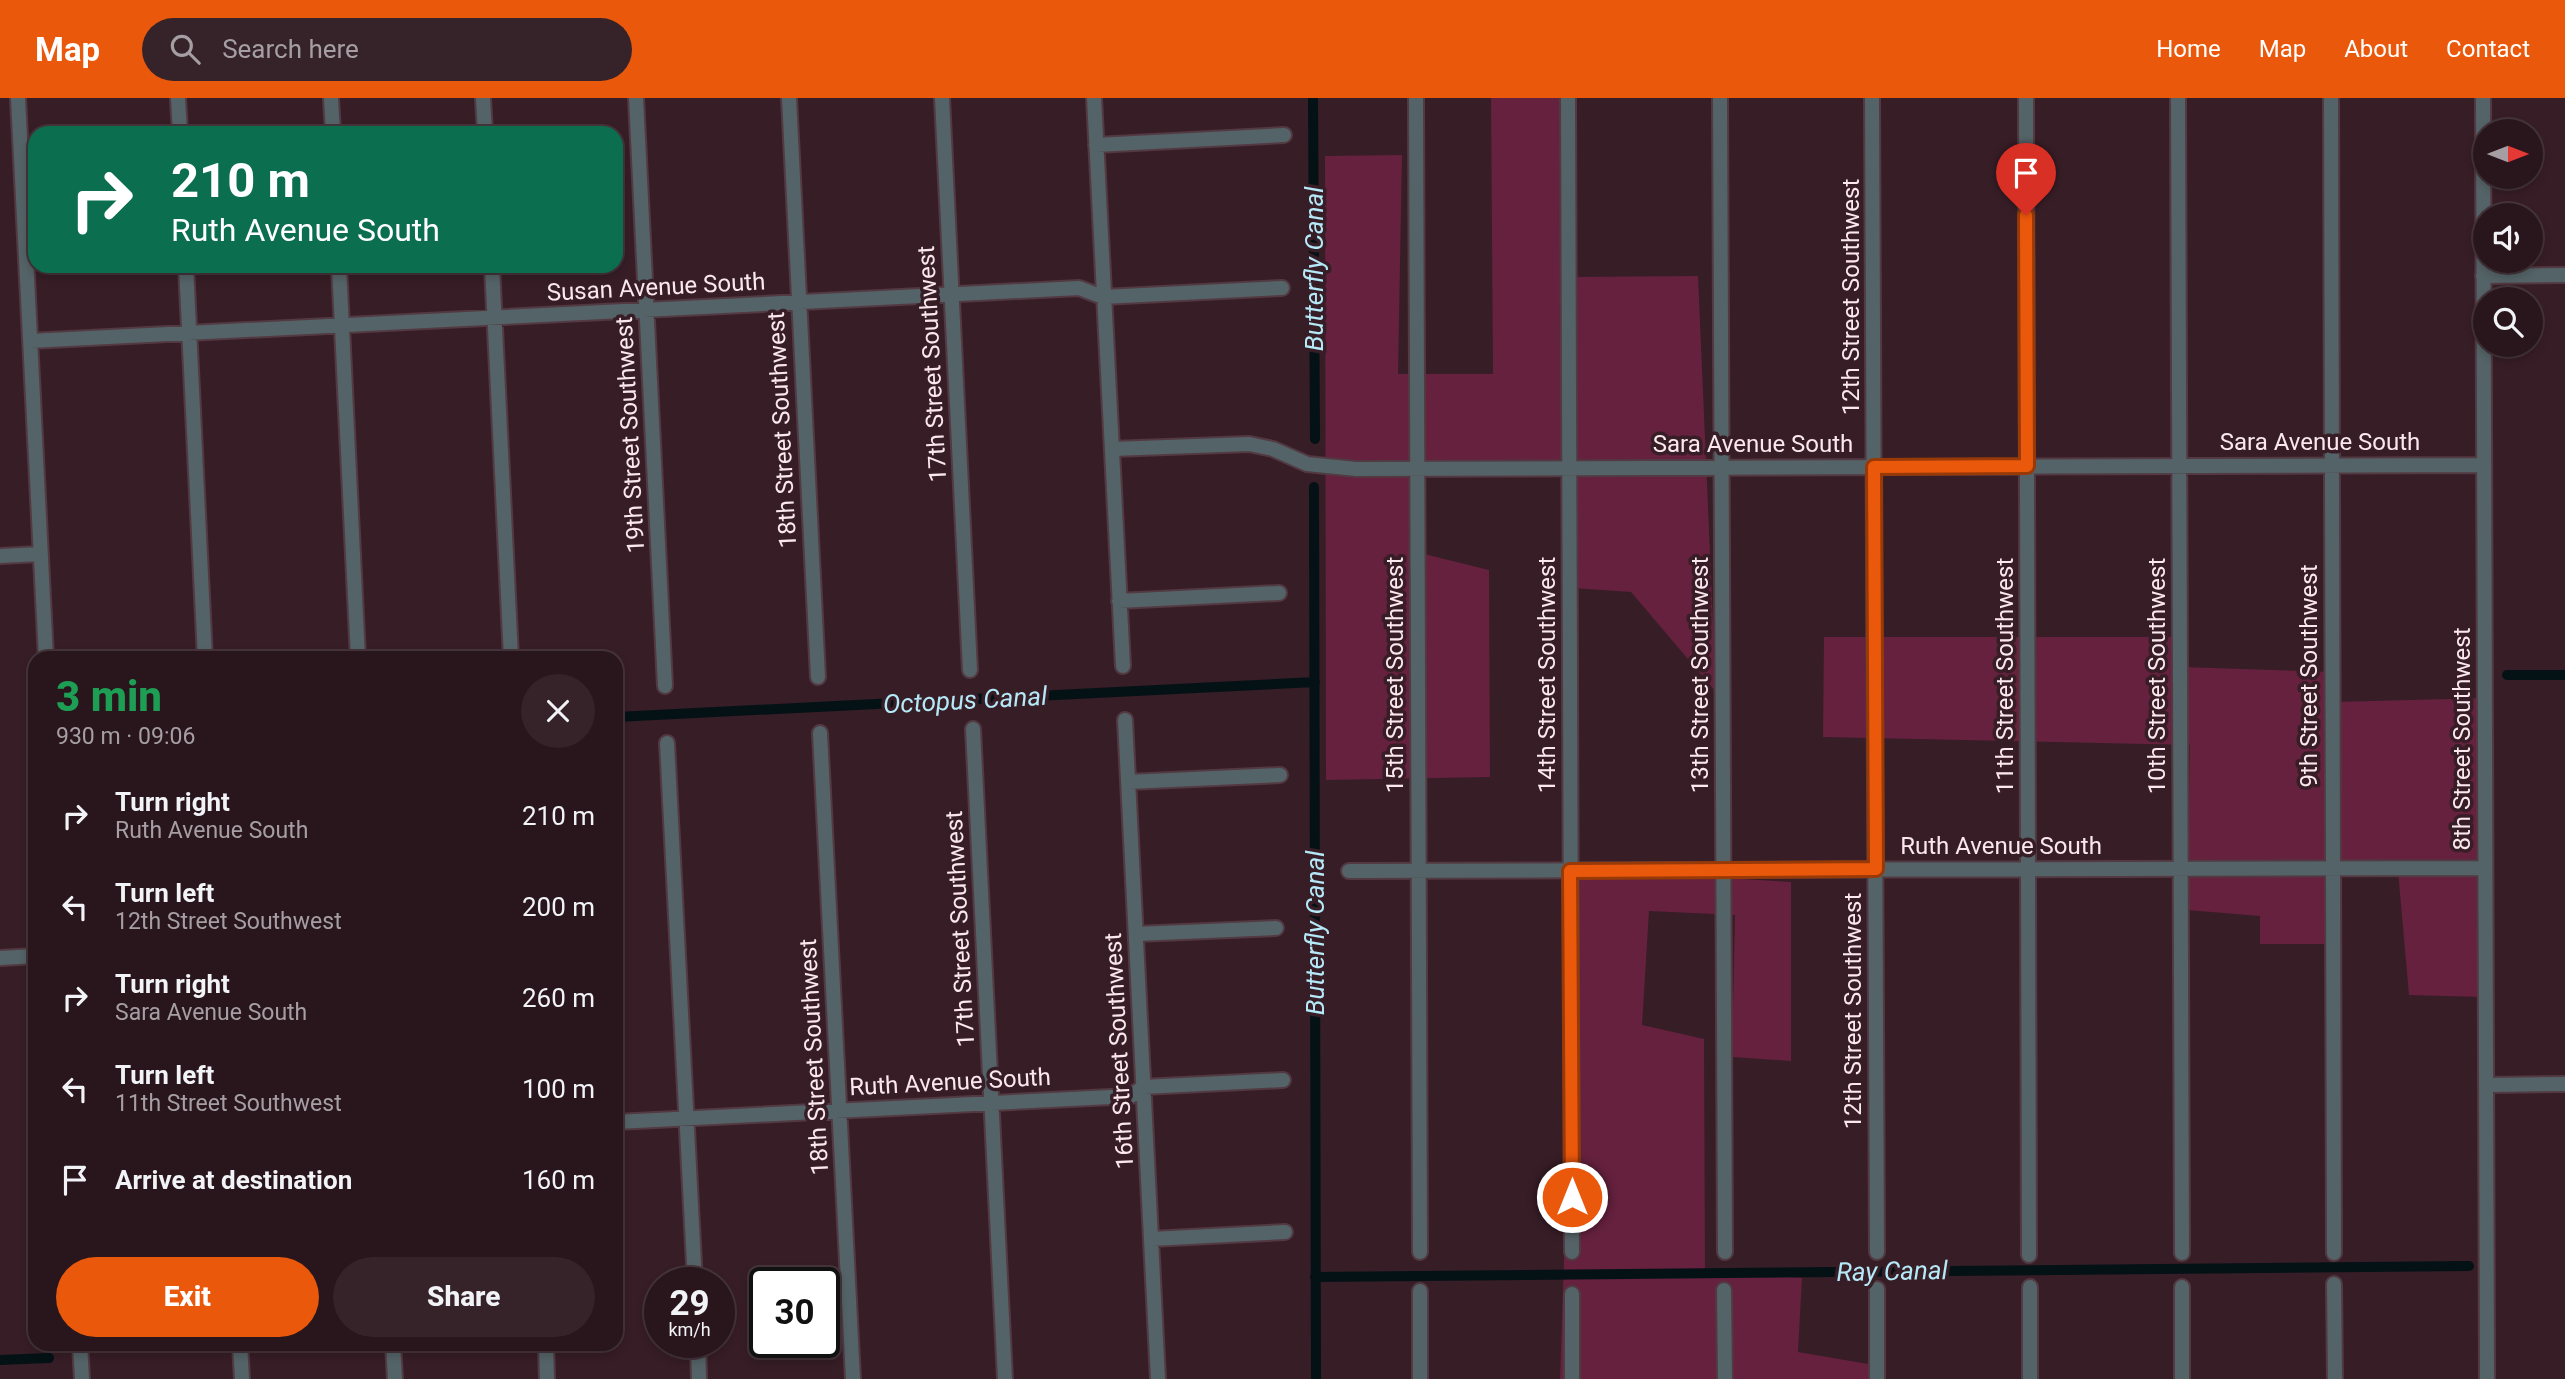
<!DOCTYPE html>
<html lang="en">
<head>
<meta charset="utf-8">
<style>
	:root { --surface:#29161c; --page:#352329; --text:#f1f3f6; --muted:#a59fa3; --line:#45353b; --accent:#ea580c }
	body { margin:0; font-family:Roboto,sans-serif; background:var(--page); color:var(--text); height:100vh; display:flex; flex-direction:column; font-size:26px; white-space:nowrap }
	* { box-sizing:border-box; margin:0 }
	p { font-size:23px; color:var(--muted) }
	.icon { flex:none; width:38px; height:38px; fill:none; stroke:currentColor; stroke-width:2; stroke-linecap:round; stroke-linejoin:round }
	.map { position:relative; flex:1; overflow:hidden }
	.sheet { position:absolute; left:28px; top:553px; width:595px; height:700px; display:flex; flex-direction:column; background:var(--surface); border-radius:21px; box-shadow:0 4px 10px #0003,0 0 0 2px var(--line) }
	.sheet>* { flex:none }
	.guide { position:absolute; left:28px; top:28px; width:595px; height:147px; border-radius:21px; box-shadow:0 4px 10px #0003,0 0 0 2px var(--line); background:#0b6e4f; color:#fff; overflow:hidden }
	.needle { width:46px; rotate:90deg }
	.controls { position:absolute; left:2473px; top:21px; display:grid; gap:14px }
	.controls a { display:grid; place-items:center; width:70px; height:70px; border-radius:50%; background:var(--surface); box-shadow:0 4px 10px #0003,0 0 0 2px var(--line); font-size:35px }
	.speed { position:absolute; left:644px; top:1169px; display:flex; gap:14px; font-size:35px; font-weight:700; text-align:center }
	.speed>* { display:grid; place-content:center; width:91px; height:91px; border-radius:50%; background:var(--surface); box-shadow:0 4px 10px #0003,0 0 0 2px var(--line); line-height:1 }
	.speed small { font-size:18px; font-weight:400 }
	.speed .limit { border:4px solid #111; border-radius:10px; background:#fff; color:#111 }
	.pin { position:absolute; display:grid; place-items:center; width:60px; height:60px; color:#fff; margin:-72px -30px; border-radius:50% 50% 50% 0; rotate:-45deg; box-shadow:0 0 7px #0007 }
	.pin .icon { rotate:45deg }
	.me { position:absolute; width:77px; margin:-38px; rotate:0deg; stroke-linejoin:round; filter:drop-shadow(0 0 5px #0008) }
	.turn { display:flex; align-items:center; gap:24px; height:147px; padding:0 28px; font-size:32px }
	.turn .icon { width:91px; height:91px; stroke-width:2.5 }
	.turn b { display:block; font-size:49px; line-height:60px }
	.round { display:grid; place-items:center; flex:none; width:74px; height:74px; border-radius:37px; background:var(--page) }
	.headline { display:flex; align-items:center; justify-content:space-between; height:119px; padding:0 28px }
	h1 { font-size:42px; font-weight:800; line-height:52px; color:#1e9e55 }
	.action { display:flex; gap:14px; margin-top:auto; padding:14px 28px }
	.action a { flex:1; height:80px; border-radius:42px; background:var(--accent); color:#fff; font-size:28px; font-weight:800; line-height:80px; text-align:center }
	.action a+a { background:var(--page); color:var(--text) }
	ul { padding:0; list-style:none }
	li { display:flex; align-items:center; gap:21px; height:91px; padding:0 28px }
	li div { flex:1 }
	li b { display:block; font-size:26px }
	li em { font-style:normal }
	header { display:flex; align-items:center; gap:42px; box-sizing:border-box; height:98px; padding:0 35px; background:var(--accent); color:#fff }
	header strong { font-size:33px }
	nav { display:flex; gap:38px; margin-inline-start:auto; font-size:24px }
	.search { width:490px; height:63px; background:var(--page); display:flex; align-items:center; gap:18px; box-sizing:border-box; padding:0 24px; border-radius:38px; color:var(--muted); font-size:26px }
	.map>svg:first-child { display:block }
	.green { fill:#65213e }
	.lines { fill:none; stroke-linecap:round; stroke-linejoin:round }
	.canal { stroke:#041216; stroke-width:10 }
	.minor-casing { stroke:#523942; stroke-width:18 }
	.minor { stroke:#546367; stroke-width:14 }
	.route-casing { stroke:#983908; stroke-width:18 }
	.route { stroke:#ea580c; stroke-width:12 }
	.labels { text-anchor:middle; stroke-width:7; stroke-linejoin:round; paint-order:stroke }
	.street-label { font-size:24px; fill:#fbe8ee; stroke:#371d26 }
	.water-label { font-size:26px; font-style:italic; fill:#b5e9f8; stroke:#371d26 }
</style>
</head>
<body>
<header>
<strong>Map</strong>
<div class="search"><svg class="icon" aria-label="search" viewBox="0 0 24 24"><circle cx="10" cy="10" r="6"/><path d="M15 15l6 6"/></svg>Search here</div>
<nav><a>Home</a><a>Map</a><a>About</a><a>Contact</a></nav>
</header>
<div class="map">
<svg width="2565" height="1281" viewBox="0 0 2565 1281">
	<rect width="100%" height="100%" fill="#371d26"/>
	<path class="green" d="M 1491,0 L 1561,0 L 1568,179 L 1698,178 L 1716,594 L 1631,494 L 1573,490 L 1572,376 L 1414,376 L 1412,453 L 1489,472 L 1490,679 L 1326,682 L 1325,58 L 1402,57 L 1398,276 L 1493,276 Z
		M 1824,539 L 2180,539 L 2181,569 L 2333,574 L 2334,604 L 2487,600 L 2483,899 L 2409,897 L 2398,773 L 2330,771 L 2324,846 L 2260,846 L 2260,818 L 2187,812 L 2190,647 L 1823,639 Z
		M 1577,771 L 1791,784 L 1791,963 L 1732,959 L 1735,817 L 1649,813 L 1642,927 L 1704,941 L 1705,1172 L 1802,1180 L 1798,1254 L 1880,1268 L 1881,1281 L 1560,1281 Z"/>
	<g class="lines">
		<path class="canal" d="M 1313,0 L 1315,341
			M 1314,389 L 1316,1281
			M 2507,577 L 2565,577
			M 616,619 L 1315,584
			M 1315,1179 L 2469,1168
			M 0,1262 L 49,1260"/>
		<g class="minor-casing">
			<path id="minor" d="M 18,0 L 46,560
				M 178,0 L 180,35
				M 331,0 L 333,35
				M 483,0 L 485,35
				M 636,0 L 665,588
				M 789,0 L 818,579
				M 942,0 L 970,572
				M 1094,0 L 1123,568
				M 1416,0 L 1420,1154
				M 1568,0 L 1572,1154
				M 1720,0 L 1725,1154
				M 1872,0 L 1877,1154
				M 2026,0 L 2029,1157
				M 2178,0 L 2182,1155
				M 2331,0 L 2334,1155
				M 2483,0 L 2487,1281
				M 1096,47 L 1284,37
				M 186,168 L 205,560
				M 339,168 L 358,560
				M 492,168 L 511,560
				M 2483,178 L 2565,177
				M 30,243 L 1079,190 L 1103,199 L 1282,190
				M 1112,351 L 1249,346 L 1273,351 L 1307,366 L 1356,371 L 2484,367
				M 0,458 L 40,456
				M 1119,503 L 1279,495
				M 1125,622 L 1158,1281
				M 973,631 L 1005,1281
				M 820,635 L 853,1281
				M 667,645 L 695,1185
				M 1128,684 L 1280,677
				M 1349,773 L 2485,770
				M 1136,836 L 1276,830
				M 0,860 L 35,858
				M 2486,987 L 2565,986
				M 616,1024 L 1131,998 L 1143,989 L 1283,982
				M 1151,1141 L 1285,1134
				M 2334,1186 L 2335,1281
				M 2030,1189 L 2030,1281
				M 2182,1189 L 2182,1281
				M 1724,1192 L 1725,1281
				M 1420,1193 L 1420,1281
				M 1572,1196 L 1572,1281
				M 698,1244 L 699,1281
				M 80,1246 L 82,1281
				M 240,1246 L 242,1281
				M 393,1246 L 395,1281
				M 546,1246 L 547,1281
				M 1877,1281 L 1877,1191"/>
		</g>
		<use href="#minor" class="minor"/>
	</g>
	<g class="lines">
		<g class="route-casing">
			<path id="route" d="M 1572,1099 L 1570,773 L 1876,771 L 1874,369 L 2027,368 L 2026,117"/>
		</g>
		<use href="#route" class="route"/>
	</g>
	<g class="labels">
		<g class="street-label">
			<text transform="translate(656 189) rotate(-3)" y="8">Susan Avenue South</text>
			<text transform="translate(1851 199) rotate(-90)" y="8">12th Street Southwest</text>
			<text transform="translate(932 266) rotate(-93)" y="8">17th Street Southwest</text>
			<text transform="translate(782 332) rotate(-93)" y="8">18th Street Southwest</text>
			<text transform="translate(630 337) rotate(-93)" y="8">19th Street Southwest</text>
			<text x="2320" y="352">Sara Avenue South</text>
			<text x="1753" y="354">Sara Avenue South</text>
			<text transform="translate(1395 577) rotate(-90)" y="8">15th Street Southwest</text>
			<text transform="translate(1547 577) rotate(-90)" y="8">14th Street Southwest</text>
			<text transform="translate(1700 577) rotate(-90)" y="8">13th Street Southwest</text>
			<text transform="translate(2005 578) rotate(-90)" y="8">11th Street Southwest</text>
			<text transform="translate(2157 578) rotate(-90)" y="8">10th Street Southwest</text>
			<text transform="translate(2309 578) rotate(-90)" y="8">9th Street Southwest</text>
			<text transform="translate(2462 641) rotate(-90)" y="8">8th Street Southwest</text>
			<text x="2001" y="756">Ruth Avenue South</text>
			<text transform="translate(960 831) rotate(-93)" y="8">17th Street Southwest</text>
			<text transform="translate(1853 913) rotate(-90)" y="8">12th Street Southwest</text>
			<text transform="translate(1119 953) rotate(-93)" y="8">16th Street Southwest</text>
			<text transform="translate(814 959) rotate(-93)" y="8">18th Street Southwest</text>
			<text transform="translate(950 984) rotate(-3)" y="8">Ruth Avenue South</text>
		</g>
		<g class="water-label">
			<text transform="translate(1314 171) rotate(-90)" y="9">Butterfly Canal</text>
			<text transform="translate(965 602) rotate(-3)" y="9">Octopus Canal</text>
			<text transform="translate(1315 835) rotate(-90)" y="9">Butterfly Canal</text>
			<text transform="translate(1892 1173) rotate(-1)" y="9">Ray Canal</text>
		</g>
	</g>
</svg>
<div class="controls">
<a><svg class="needle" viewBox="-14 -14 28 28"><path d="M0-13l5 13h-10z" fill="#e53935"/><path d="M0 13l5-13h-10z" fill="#a59fa3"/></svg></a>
<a><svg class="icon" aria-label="sound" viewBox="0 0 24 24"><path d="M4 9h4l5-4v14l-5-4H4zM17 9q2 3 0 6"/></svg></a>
<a><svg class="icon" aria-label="search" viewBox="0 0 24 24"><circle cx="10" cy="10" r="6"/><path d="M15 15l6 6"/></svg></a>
</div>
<div class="speed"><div>29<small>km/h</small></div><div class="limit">30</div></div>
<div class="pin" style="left:2026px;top:117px;background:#d93025"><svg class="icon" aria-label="arrive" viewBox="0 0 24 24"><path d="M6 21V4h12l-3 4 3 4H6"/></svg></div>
<svg class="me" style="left:1572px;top:1099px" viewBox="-20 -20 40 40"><circle r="17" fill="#ea580c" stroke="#fff" stroke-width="3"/><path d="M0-11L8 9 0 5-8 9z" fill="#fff"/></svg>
<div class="guide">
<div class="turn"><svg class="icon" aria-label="right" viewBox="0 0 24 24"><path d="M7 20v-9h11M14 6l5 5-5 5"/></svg><div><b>210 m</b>Ruth Avenue South</div></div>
</div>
<section class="sheet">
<div class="headline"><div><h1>3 min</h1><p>930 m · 09:06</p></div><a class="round"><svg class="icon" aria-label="close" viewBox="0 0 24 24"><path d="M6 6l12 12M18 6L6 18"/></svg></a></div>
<ul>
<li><svg class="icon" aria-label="right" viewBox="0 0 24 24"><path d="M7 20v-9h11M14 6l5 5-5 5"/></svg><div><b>Turn right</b><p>Ruth Avenue South</p></div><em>210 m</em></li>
<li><svg class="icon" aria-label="left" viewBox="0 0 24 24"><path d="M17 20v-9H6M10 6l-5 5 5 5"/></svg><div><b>Turn left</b><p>12th Street Southwest</p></div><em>200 m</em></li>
<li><svg class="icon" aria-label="right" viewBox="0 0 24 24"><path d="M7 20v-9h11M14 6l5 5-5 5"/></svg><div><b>Turn right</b><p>Sara Avenue South</p></div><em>260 m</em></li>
<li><svg class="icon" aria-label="left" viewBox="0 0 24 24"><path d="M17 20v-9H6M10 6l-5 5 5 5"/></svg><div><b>Turn left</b><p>11th Street Southwest</p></div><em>100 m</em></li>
<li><svg class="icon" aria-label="arrive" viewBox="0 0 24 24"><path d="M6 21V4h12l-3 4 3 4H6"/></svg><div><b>Arrive at destination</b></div><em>160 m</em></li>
</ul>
<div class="action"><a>Exit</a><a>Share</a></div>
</section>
</div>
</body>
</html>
